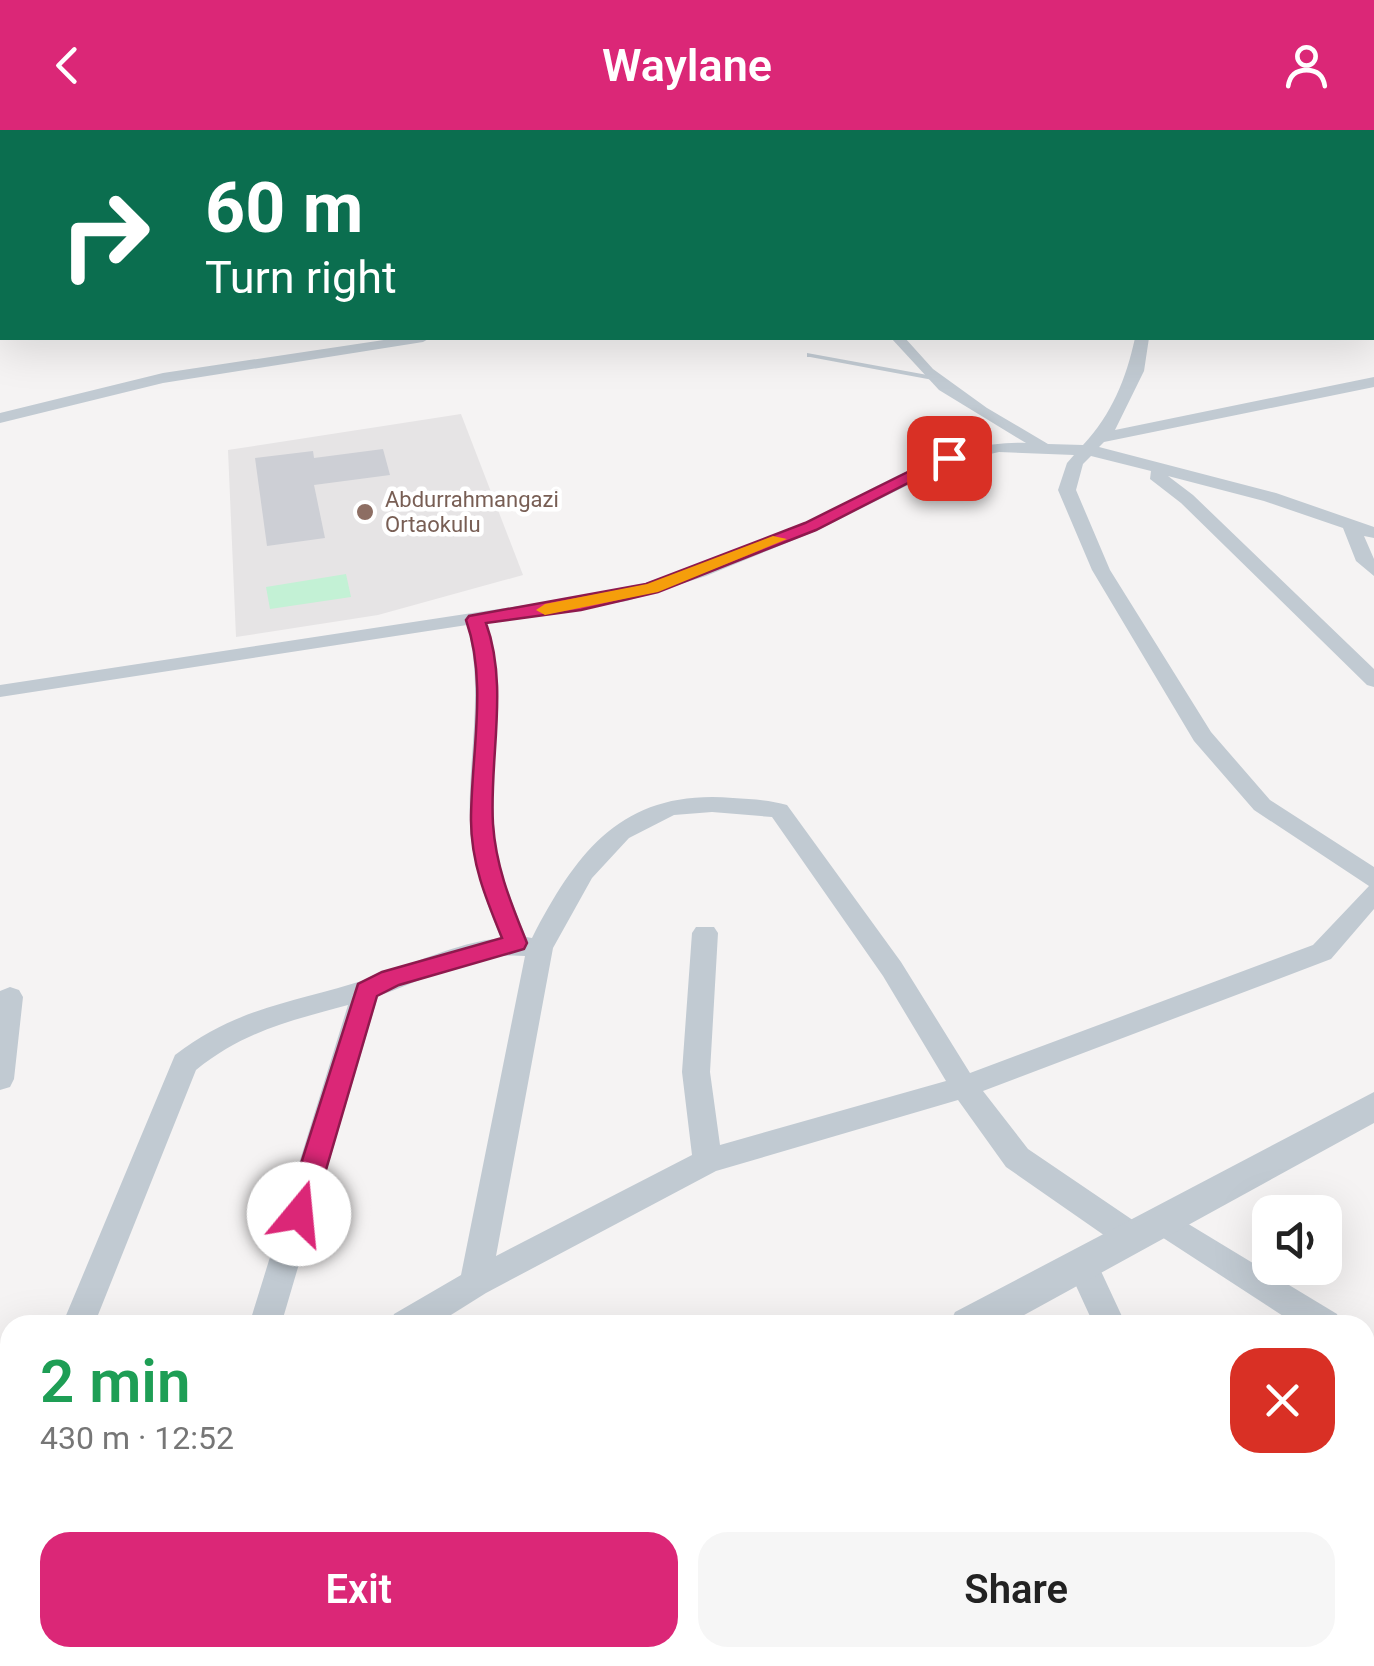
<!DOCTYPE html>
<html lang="en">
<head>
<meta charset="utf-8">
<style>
	:root { --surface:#fff; --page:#f6f6f6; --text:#222; --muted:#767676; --accent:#db2777 }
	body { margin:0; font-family:Roboto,sans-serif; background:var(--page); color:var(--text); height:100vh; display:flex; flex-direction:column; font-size:38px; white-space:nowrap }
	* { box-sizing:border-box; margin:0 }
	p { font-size:32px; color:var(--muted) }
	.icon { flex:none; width:55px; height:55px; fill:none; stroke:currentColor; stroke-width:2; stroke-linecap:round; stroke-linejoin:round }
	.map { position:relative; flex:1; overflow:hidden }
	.sheet { position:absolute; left:0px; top:1185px; width:1375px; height:352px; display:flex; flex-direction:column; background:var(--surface); border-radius:30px 30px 0 0; box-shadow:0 10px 40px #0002 }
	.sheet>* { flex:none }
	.top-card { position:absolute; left:0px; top:0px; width:1375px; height:210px; box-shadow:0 10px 40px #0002; background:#0b6e4f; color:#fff; overflow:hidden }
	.fabs { position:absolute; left:1252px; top:1065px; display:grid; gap:20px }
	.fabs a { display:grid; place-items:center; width:90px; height:90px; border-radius:20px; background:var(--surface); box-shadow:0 10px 40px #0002; font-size:50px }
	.pin { position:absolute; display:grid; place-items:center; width:85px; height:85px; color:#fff; margin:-42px; border-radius:20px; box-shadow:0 5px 15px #0006 }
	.me { position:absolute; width:110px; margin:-55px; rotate:17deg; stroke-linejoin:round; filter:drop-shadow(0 0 8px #0008) }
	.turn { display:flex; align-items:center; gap:35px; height:210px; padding:0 40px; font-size:45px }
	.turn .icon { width:130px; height:130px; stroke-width:2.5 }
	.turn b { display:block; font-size:70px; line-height:85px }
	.round { display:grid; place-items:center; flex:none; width:105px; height:105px; border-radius:30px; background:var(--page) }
	.summary { display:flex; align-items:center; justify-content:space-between; height:170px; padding:0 40px }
	h1 { font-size:60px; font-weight:600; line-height:75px; color:#1e9e55 }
	.action { display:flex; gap:20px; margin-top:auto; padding:20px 40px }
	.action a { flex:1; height:115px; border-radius:30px; background:var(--accent); color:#fff; font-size:40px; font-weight:600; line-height:115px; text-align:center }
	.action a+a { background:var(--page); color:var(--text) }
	header { display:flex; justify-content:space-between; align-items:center; height:130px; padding:0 40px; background:var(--accent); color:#fff; font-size:45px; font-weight:600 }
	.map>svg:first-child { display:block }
	.education { fill:#e6e4e5 }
	.green { fill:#c3f1d5 }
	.building { fill:#cdcfd5 }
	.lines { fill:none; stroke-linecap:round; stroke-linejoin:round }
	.service { fill:#c1cad2; fill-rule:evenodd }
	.minor { fill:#c1cad2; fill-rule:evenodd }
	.tertiary { fill:#c1cad2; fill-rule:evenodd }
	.route { fill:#db2777; stroke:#8e194d; stroke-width:2.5 }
	.slow { fill:#f59e0b }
	.education-dot { fill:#8d6e63; stroke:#fff; stroke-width:4 }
	.labels { text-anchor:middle; stroke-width:9; stroke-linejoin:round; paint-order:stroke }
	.far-education-label { font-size:22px; fill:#785e54; stroke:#fff; text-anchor:start }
</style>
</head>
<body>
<header><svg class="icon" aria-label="back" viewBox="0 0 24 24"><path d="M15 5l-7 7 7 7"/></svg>Waylane<svg class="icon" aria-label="person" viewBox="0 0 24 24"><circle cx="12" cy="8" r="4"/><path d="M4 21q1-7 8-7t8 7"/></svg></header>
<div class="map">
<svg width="1374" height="1536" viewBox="0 0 1374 1536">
	<rect width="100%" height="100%" fill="#f5f3f3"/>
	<path class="education" d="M 461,284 L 523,445 L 378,485 L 236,507 L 228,320 Z"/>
	<path class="green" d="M 346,444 L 351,467 L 270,479 L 266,457 Z"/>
	<path class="building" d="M 383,319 L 390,345 L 314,355 L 325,408 L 267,416 L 255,328 L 313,321 L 314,328 Z"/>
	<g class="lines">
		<path class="service" d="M 1067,0 L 1073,0 L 1074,2 L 1069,2 Z
			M 1256,0 L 1262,0 L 1263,2 L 1258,2 Z
			M 1364,0 L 1370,0 L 1371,2 L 1366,2 Z
			M 1372,8 L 1374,9 L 1374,15 L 1372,14 Z
			M 1372,39 L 1374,39 L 1374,43 L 1372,43 Z
			M 1372,53 L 1374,53 L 1374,57 L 1372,57 Z
			M 807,223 L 933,246 L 937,248 L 933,250 L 810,227 L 807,227 Z"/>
		<path class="minor" d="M 498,0 L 519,0 L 520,2 L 500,2 Z
			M 696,0 L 706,0 L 707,2 L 697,2 Z
			M 988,0 L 1001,0 L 1002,2 L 990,2 Z
			M 0,51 L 2,52 L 2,59 L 0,59 Z
			M 1372,135 L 1374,135 L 1374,143 L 1372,143 Z
			M 0,183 L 2,183 L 2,191 L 0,191 Z
			M 397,208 L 430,208 L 423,212 L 163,253 L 0,293 L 0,283 L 163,243 Z
			M 891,208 L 905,208 L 933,239 L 987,278 L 1048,314 L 1083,315 C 1112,284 1126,249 1135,208 L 1149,208 L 1144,241 L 1115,300 L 1374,247 L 1374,257 L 1104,312 L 1099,317 L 1276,363 L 1374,397 L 1374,408 L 1364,406 L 1374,429 L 1374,446 L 1356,431 L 1343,398 L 1264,371 L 1168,346 L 1193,365 L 1374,539 L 1374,557 L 1367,555 L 1181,373 L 1150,349 L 1151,341 L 1091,326 L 1083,334 L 1076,360 L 1110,440 L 1211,602 L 1270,670 L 1374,737 L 1374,779 L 1331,829 L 983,961 L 1028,1019 L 1143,1097 L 1148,1107 L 1143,1117 L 1132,1121 L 1121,1117 L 1006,1037 L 958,970 L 716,1041 L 486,1163 L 435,1195 L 390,1195 L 394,1184 L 461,1145 L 525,826 C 474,821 425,850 378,866 L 281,1195 L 249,1195 L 348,875 C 290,891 244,901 196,940 L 94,1195 L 62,1195 L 175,925 C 239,876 294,873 368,849 C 412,835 454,813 501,808 C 486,772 472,735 470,696 C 467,628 485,562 467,495 L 0,567 L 0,555 L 624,460 C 685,440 746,419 804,393 C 876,360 944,310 1026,313 L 939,260 ZM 999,322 L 1074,325 L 1067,333 L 1058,360 L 1092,440 L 1194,611 L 1254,680 L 1369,756 L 1313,815 L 970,943 L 901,832 L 787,675 C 770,670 751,669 733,668 C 624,659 578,719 532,808 L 526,807 C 511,771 496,734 494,695 C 489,626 505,560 486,493 L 627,471 L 706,446 L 816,401 L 954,332 ZM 712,682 L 772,687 L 883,846 L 946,951 L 720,1015 L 710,942 L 718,803 L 714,797 L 696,797 L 692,803 L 682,942 L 692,1025 L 496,1126 L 553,818 L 592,748 L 629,708 L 674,685 Z
			M 10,857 L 19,860 L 23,867 L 14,949 L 10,957 L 0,960 L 0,861 Z
			M 1162,1078 L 1337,1184 L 1341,1195 L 1297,1195 L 1151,1100 L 1147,1091 L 1151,1082 Z
			M 1082,1120 L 1093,1124 L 1126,1195 L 1094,1195 L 1066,1134 L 1071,1124 Z
			M 1365,1205 L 1374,1208 L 1374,1242 L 1365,1238 Z
			M 10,1402 L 10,1441 L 0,1446 L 0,1406 Z
			M 10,1499 L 10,1528 L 27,1528 L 26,1536 L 0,1536 L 0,1503 Z
			M 584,1528 L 622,1528 L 626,1536 L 586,1536 Z
			M 910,1528 L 949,1528 L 953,1536 L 913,1536 Z
			M 1262,1528 L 1305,1528 L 1309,1536 L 1265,1536 Z"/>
		<path class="tertiary" d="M 1374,962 L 1374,993 L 1006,1195 L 949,1195 L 955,1182 Z
			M 312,1528 L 371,1528 L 368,1536 L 309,1536 Z"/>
	</g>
	<path class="route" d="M 944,324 L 957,328 L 816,400 L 658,462 L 581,480 L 486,493 C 509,556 489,629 493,694 C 496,738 511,773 527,813 L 524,819 L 399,855 L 377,866 L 313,1084 L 309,1092 L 299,1095 L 289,1092 L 285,1084 L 358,854 L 382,842 L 502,808 C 486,769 471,733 471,690 C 471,625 488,552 466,490 L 469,486 L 646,454 L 805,393 Z"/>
	<path class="slow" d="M 773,406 L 787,409 L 658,462 L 545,485 L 536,480 L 545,474 L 647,454 Z"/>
	<circle class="education-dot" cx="365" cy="382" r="10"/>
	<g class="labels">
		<g class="far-education-label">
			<text x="385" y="377">Abdurrahmangazi<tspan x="385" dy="25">Ortaokulu</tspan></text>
		</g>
	</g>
</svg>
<div class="fabs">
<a><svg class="icon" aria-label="sound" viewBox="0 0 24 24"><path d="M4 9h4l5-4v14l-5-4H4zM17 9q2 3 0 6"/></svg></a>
</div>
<div class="pin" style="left:949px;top:328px;background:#d93025"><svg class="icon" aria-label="arrive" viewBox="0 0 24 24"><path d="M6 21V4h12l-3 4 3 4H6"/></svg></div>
<svg class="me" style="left:299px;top:1084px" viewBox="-20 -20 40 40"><circle r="19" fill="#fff"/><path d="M0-13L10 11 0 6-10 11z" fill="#db2777"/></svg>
<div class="top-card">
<div class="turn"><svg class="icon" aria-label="right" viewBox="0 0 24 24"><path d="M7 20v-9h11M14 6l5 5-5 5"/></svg><div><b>60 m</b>Turn right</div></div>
</div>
<section class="sheet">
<div class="summary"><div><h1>2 min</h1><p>430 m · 12:52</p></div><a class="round" style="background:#d93025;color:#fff"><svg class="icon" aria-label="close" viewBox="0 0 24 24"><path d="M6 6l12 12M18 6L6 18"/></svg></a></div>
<div class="action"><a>Exit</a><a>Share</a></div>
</section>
</div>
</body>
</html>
